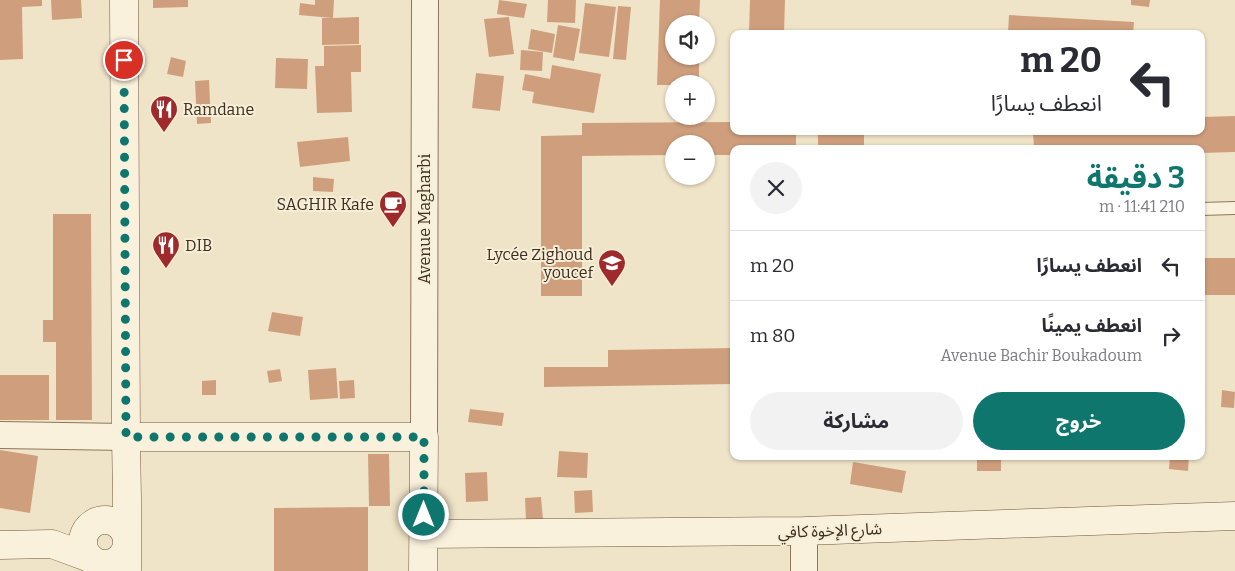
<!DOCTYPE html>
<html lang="ar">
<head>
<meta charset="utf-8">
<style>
	:root { --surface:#fff; --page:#f2f2f3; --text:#2b2b33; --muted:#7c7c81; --line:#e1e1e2; --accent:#0f766e }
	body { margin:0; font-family:Bitter,"Noto Sans Arabic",serif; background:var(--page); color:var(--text); direction:rtl; height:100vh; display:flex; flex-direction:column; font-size:19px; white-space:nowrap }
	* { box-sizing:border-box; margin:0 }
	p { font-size:16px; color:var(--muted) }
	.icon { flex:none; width:28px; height:28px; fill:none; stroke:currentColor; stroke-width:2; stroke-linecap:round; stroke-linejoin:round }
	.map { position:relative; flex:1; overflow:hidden; direction:ltr }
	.side { position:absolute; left:730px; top:145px; width:475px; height:315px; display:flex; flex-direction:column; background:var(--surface); border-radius:10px; box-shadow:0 1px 4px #0004; direction:rtl }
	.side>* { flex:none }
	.hud { position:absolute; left:730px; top:30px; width:475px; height:105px; border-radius:10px; box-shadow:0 1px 4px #0004; direction:rtl; background:#fff; color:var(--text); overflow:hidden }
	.controls { position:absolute; left:665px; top:15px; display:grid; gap:10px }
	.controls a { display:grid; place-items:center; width:50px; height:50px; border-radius:50%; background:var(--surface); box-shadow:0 1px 4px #0004; font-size:25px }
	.pin { position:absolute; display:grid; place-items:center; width:42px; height:42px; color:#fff; margin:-21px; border:2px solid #fff; border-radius:50%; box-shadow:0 1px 5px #0007 }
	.me { position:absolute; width:55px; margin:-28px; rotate:0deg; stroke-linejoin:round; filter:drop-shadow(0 0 4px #0008) }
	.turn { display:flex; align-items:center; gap:18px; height:105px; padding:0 20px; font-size:22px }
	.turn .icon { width:65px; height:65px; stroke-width:2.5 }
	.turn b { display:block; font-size:35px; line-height:42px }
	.round { display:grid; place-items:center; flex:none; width:52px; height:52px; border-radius:26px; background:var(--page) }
	.summary { display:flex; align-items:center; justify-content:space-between; height:85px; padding:0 20px }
	h1 { font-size:30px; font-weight:700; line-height:38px; color:var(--accent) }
	.button { display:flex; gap:10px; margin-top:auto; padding:10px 20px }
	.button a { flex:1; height:58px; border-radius:30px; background:var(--accent); color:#fff; font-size:20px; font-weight:700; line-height:58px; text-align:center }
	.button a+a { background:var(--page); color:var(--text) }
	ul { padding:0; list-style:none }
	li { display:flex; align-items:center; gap:15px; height:70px; padding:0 20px; border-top:1px solid var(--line) }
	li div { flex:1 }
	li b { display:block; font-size:19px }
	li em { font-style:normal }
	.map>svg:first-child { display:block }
	.building { fill:#cf9f7d }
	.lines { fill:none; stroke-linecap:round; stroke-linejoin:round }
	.lane-casing { stroke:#8d765c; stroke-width:14 }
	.street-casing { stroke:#8d765c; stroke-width:28 }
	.secondary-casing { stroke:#6f573f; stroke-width:29 }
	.lane { stroke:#faf1dc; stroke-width:12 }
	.street { stroke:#faf1dc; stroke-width:26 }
	.secondary { stroke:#faf1dc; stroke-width:28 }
	.route { stroke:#0f766e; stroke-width:9; stroke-dasharray:0 16.2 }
	.labels { text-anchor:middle; stroke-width:4; stroke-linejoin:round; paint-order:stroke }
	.poi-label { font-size:16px; fill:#3d2e20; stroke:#f7eed8; text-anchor:start }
	.street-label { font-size:16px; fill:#3d2e20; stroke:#f7eed8 }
</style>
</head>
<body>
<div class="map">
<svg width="1235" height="571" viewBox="0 0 1235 571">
	<rect width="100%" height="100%" fill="#f0e4c8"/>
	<path class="building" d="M 0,0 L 42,0 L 42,6 L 22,7 L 23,59 L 0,60 Z
		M 51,0 L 81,0 L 82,18 L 52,20 Z
		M 153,0 L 188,0 L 188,7 L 153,8 Z
		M 315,0 L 334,0 L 333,18 L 359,17 L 359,44 L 322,45 L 322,18 L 332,18 L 299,15 L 300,3 L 315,5 Z
		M 499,0 L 527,4 L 524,18 L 497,14 Z
		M 548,0 L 576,0 L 575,23 L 547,22 Z
		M 660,0 L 700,0 L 699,24 L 674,24 L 674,56 L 680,56 L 680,61 L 699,61 L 699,84 L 674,84 L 674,85 L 657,85 Z
		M 750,0 L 785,0 L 784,34 L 749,34 Z
		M 1131,0 L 1150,0 L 1149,7 L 1131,5 Z
		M 585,3 L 616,7 L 609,57 L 579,53 Z
		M 618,6 L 631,7 L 626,60 L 613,59 Z
		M 1009,15 L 1134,22 L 1133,34 L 1008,33 Z
		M 509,17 L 514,54 L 489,57 L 484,19 Z
		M 558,25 L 580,29 L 574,61 L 553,57 Z
		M 531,29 L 555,34 L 552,53 L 528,49 Z
		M 361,45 L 361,72 L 351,72 L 352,112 L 317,113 L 315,66 L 324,66 L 324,46 Z
		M 521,50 L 543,52 L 542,71 L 520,70 Z
		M 171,57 L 186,61 L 183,77 L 167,74 Z
		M 276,58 L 308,59 L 307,89 L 275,88 Z
		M 552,65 L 601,74 L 594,113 L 532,103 L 534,92 L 522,90 L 525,74 L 550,79 Z
		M 476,73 L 504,76 L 500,111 L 472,108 Z
		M 209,80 L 211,123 L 197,124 L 195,81 Z
		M 1235,116 L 1235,152 L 1201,153 L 1201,149 L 1034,149 L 1033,131 L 1201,131 L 1201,117 Z
		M 734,122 L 734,131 L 796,131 L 796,149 L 734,149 L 734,155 L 706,155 L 706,144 L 674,144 L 674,155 L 582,156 L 582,296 L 541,296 L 541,136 L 582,135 L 582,123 Z
		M 818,131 L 864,131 L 864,149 L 818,149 Z
		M 348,137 L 350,161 L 300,167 L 297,142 Z
		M 313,177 L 334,179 L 333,192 L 313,191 Z
		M 53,214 L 91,214 L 92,420 L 56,420 L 56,342 L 43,342 L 43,320 L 53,320 Z
		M 1201,258 L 1235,258 L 1235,295 L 1201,295 Z
		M 272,312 L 303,317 L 300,336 L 268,331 Z
		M 734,348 L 734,384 L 544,387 L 544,367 L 608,367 L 608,350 Z
		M 336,368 L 338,398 L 310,400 L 308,370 Z
		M 280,369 L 282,381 L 269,383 L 267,371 Z
		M 0,375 L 49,375 L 49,420 L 0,420 Z
		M 216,380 L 216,395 L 202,395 L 202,381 Z
		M 354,380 L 355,398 L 340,399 L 339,381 Z
		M 1222,390 L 1235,392 L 1234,408 L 1221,407 Z
		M 470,409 L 504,413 L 502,426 L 468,422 Z
		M 0,450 L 38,456 L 30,513 L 0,508 Z
		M 559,451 L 588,453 L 587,478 L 557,477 Z
		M 368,454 L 389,454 L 390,506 L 369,506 Z
		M 977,456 L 1001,456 L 1001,471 L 977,471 Z
		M 1170,456 L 1189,456 L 1188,471 L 1169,469 Z
		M 853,462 L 906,471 L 902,493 L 850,484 Z
		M 487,472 L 488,501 L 466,502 L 465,473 Z
		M 592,490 L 593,512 L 575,513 L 574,491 Z
		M 541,497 L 543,520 L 526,521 L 525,498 Z
		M 368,507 L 368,571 L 274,571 L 274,508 Z"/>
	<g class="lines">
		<g class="lane-casing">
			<path id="lane" d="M 1201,209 L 1235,208"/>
		</g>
		<g class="street-casing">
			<path id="street" d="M 0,435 L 126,437
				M 424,437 L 425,0
				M 804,531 L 804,571"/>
		</g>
		<g class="secondary-casing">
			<path id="secondary" d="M 124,0 L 126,437 L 127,499 L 127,571
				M 126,437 L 424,437 L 423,571
				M83 542a22 22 0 1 1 44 0a22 22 0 1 1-44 0Z
				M 424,534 L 804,531 L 1235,516
				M 0,545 L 52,544 L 90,558"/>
		</g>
		<use href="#lane" class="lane"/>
		<use href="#street" class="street"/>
		<use href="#secondary" class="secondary"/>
	</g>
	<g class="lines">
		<path class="route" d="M 124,60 L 126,437 L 424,437 L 424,515"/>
	</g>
	<defs>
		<g id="restaurant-pin" transform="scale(1.4375)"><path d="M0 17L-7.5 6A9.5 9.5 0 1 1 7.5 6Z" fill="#9e2a2b" stroke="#f7eed8"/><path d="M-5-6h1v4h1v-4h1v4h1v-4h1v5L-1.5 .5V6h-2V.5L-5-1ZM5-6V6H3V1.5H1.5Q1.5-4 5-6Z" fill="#fff"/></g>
		<g id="cafe-pin" transform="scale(1.4375)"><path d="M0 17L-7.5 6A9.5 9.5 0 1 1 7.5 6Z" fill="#9e2a2b" stroke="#f7eed8"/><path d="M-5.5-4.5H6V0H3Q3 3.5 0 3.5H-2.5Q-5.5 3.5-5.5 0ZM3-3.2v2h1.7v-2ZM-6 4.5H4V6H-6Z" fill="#fff"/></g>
		<g id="school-pin" transform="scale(1.4375)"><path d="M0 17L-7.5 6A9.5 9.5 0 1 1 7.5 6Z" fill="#9e2a2b" stroke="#f7eed8"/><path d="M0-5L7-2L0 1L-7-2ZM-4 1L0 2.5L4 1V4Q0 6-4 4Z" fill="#fff"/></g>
	</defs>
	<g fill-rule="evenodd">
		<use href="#restaurant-pin" x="164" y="109"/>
		<use href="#cafe-pin" x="393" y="204"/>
		<use href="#restaurant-pin" x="166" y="245"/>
		<use href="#school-pin" x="612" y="263"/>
	</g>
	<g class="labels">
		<g class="poi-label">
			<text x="183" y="115">Ramdane</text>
			<text x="374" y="210" text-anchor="end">SAGHIR Kafe</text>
			<text x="185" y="251">DIB</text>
			<text x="593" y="260" text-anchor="end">Lycée Zighoud<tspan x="593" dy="18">youcef</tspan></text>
		</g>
		<g class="street-label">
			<text transform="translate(424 219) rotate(-90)" y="6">Avenue Magharbi</text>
			<text transform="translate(830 530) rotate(-2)" y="6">شارع الإخوة كافي</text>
		</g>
	</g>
</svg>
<div class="controls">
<a><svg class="icon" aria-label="sound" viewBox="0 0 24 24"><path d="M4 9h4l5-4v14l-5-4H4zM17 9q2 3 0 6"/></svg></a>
<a>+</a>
<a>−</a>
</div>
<div class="pin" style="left:124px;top:60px;background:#d93025"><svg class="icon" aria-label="arrive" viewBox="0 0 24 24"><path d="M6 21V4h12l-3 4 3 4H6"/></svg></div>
<svg class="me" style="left:424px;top:515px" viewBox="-20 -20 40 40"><circle r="17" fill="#0f766e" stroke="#fff" stroke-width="3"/><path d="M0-11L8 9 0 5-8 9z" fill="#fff"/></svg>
<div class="hud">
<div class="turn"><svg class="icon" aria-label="left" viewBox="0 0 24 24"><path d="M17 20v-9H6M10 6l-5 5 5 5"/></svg><div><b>20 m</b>انعطف يسارًا</div></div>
</div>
<section class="side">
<div class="summary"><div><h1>3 دقيقة</h1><p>210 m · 11:41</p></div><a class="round"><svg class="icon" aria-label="close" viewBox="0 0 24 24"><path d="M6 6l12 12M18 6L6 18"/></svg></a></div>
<ul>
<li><svg class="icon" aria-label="left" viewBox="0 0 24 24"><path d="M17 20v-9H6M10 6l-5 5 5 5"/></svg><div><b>انعطف يسارًا</b></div><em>20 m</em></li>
<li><svg class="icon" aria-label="right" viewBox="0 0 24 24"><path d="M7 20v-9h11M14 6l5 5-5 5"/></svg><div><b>انعطف يمينًا</b><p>Avenue Bachir Boukadoum</p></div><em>80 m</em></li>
</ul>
<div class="button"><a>خروج</a><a>مشاركة</a></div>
</section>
</div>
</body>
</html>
